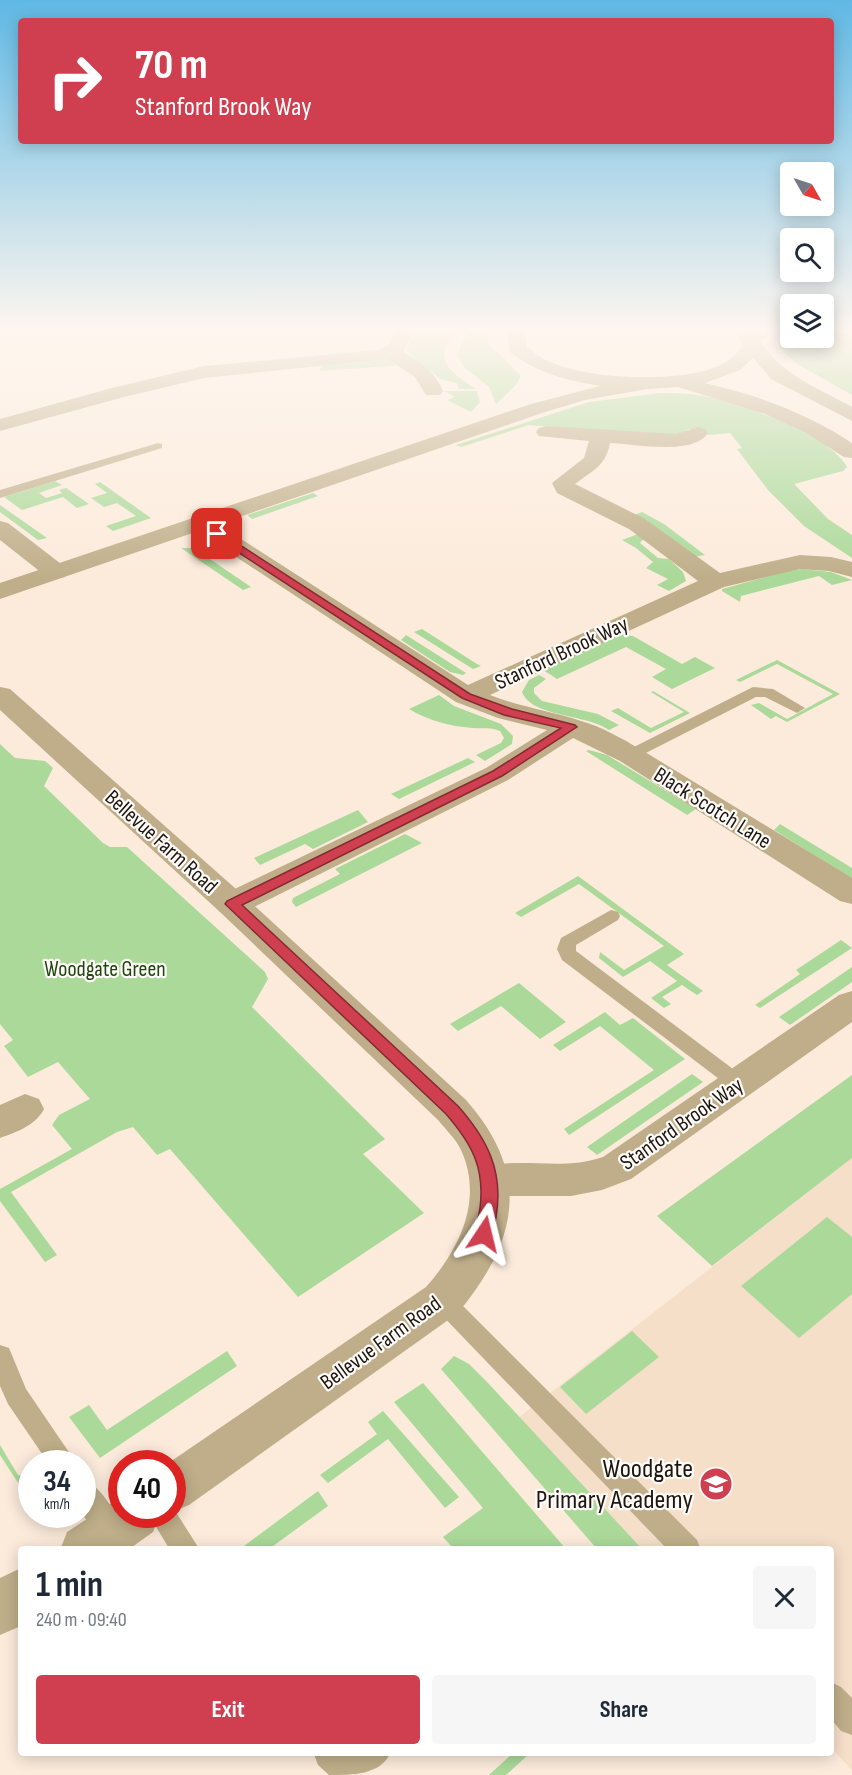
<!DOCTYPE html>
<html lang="en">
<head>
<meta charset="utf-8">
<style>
	:root { --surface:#fff; --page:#f6f6f7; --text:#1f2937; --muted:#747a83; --accent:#cf3f4f }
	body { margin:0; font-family:"Sofia Sans Condensed",sans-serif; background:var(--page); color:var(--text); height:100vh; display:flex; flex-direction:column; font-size:22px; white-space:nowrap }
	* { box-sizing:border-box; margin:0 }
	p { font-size:20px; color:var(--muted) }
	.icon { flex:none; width:33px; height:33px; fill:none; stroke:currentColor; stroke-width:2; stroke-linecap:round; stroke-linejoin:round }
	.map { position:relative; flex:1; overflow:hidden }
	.side { position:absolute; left:18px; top:1546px; width:816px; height:210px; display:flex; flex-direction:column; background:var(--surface); border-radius:6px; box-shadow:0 3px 15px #0003 }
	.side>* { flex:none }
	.top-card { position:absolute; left:18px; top:18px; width:816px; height:126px; border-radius:6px; box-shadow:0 3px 15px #0003; background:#cf3f4f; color:#fff; overflow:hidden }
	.needle { width:39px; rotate:129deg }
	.tools { position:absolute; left:780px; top:162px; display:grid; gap:12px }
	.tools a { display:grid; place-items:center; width:54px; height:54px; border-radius:6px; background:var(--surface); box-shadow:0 3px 15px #0003; font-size:30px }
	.speed { position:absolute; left:18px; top:1450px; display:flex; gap:12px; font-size:30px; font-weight:700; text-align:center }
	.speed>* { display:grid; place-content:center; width:78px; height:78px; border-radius:50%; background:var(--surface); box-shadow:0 3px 15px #0003; line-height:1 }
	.speed small { font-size:15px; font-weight:400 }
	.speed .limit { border:9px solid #d22; background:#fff; color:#111 }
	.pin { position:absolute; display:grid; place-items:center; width:51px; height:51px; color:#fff; margin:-26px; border-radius:12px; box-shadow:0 3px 9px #0006 }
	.me { position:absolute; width:66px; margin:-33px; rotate:10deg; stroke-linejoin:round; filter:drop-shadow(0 0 4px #0008) }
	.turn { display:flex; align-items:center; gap:21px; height:126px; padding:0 18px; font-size:27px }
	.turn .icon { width:78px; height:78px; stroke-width:2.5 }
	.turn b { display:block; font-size:42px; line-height:51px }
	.round { display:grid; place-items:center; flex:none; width:63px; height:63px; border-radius:6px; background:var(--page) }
	.summary { display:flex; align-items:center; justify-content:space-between; height:102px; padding:0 18px }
	h1 { font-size:36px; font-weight:700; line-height:45px }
	.cta { display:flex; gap:12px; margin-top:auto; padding:12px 18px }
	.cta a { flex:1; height:69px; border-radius:6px; background:var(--accent); color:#fff; font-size:24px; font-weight:700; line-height:69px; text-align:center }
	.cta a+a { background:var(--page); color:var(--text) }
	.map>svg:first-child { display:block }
	.built { fill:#f6dfc9 }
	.green { fill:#aad999 }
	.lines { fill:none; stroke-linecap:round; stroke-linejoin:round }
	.service { fill:#bfae89; fill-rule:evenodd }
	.minor { fill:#bfae89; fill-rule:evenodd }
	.tertiary { fill:#bfae89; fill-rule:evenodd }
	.route { fill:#cf3f4f; stroke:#872933; stroke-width:1.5 }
	.labels { text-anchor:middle; stroke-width:4.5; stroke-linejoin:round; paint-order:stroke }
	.street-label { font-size:22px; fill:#1d1711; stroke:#fefbf8 }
	.park-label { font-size:22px; fill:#204510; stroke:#fefbf8 }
	.near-poi-label { font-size:27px; fill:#1d1711; stroke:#fefbf8; text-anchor:end }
</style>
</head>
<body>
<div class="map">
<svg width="852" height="1775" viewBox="0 0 852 1775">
	<rect width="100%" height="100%" fill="#fcebdb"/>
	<path class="built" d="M 852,1158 L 852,1770 L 831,1748 L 831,1550 L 642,1549 L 518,1418 Z"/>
	<path class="green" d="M 414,330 L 458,330 C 429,358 451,373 476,389 L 459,389 L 457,383 L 440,379 L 407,351 Z
		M 473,330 L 488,330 L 486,334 L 488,343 L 521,376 L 516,385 L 496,404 L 489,387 L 464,367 L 458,356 L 461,344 Z
		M 824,330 L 852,333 L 852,395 L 799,365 L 778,348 L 779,341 L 790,334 L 790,338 L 824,338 Z
		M 390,359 L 404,365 L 321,371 L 319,369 L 325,365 Z
		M 444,391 L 477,391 L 480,402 L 471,412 L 447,400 L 455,397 Z
		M 660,393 C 673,393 685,393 698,395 C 735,401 829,433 847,467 L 843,471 L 794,484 L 828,519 L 852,535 L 852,558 L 804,526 L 768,490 L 737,449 L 742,448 L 730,433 L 709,435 L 689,429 L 674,436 L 529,425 L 461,447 L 456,445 L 589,402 Z
		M 55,481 L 62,485 L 39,493 L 46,498 L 62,493 L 59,490 L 66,488 L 89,504 L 77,508 L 63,497 L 22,510 L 4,497 Z
		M 100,482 L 151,518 L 113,531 L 106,526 L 136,516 L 117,503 L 104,507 L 91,498 L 107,493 L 95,484 Z
		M 313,493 L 318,496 L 252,519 L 247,515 Z
		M 0,505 L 47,538 L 38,540 L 0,512 Z
		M 642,512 L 664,524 L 705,555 L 694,557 L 634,515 Z
		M 638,534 L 645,537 L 640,543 L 658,558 L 669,559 L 683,572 L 686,581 L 669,591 L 657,585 L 668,579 L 646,568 L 653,562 L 636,548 L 622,540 Z
		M 181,548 L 192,548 L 198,551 L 251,587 L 243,590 Z
		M 802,569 L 831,572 L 852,580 L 832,585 L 819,576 L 741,596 L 740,602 L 722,591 L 722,589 L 788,571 Z
		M 422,629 L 477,664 L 481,666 L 473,669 L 414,632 Z
		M 621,634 L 633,636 L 682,664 L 695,657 L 715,668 L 672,689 L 652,677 L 666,669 L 626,647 L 557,679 L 543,670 Z
		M 406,635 L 466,673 L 463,675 L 450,672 L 401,640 Z
		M 777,660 L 840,694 L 787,722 L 776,716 L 771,719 L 751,705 L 759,703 L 787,719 L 833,694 L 777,664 L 740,682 L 736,680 Z
		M 539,675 L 546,679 L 534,688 L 534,693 L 542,701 L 598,714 L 619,725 L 609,730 C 587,714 531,717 522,692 L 529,680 Z
		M 653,691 L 690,713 L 650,733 L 611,711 L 618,708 L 651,728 L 684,712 L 651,692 Z
		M 439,695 L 454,706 L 501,724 L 513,736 L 512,744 L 485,761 L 476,755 L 501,743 L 504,738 L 500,731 C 491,727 482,729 472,728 C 450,726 429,721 409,709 Z
		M 0,744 L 15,758 L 45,761 L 53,768 L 44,786 L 103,843 L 110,847 L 127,847 L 265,972 L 268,979 L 252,1007 L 385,1139 L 363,1154 L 424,1213 L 298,1297 L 170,1149 L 157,1155 L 133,1127 L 117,1132 L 11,1192 L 57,1255 L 45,1262 L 0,1201 L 0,1189 L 72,1149 L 52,1125 L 59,1115 L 90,1099 L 58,1062 L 28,1077 L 4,1046 L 13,1040 L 0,1024 Z
		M 589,750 L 607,755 L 696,809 L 687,815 L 586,751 Z
		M 468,758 L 475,762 L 399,799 L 391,794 Z
		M 358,810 L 368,822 L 313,849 L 305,844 L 260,865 L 254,858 Z
		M 780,824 L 852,868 L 852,879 L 774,830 Z
		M 405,834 L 422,843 L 296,907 L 292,902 L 293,898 L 340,874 L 335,869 Z
		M 578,876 L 684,954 L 667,965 L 703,991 L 697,995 L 682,985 L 662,997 L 671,1004 L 664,1008 L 651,998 L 677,981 L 650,961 L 623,977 L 599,958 L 600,952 L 624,970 L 664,946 L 579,884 L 521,917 L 515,913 Z
		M 841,940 L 852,948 L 760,1008 L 755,1005 L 800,974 L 796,970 Z
		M 852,967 L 852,982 L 790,1025 L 779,1017 Z
		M 519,983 L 566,1022 L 540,1039 L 501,1006 L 458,1031 L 450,1024 Z
		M 605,1012 L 620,1025 L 633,1018 L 685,1059 L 569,1135 L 564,1129 L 654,1070 L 600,1026 L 560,1051 L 553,1045 Z
		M 692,1074 L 703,1082 L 597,1155 L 587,1147 Z
		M 852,1075 L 852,1158 L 712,1266 L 657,1216 Z
		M 827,1217 L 852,1237 L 852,1294 L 799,1338 L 741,1286 Z
		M 632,1331 L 659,1357 L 586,1414 L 560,1387 Z
		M 227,1351 L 237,1366 L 100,1458 L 69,1417 L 89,1405 L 107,1430 Z
		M 454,1356 L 469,1364 L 488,1383 L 642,1549 L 597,1549 L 441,1369 Z
		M 423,1383 L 566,1549 L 454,1549 L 443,1537 L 483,1508 L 394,1402 Z
		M 383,1411 L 459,1497 L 445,1508 L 388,1439 L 328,1483 L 320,1475 L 377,1434 L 368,1422 Z
		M 0,1445 L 18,1475 L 31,1477 L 31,1503 L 0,1455 Z
		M 318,1491 L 328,1506 L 269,1549 L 240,1549 Z
		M 512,1754 L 529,1754 L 506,1775 L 489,1775 Z"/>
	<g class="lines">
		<path class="service" d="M 158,443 L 162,444 L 162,448 L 0,498 L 0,490 Z
			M 753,687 L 773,689 L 805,708 L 797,713 L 765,697 L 756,697 L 636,758 L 630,760 L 622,755 L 624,752 Z
			M 611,910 L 618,912 L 620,916 L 618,920 L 576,945 L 576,951 L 745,1078 L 748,1083 L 745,1088 L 738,1091 L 731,1088 L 562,960 L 557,949 L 561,938 Z
			M 442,1290 L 450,1293 L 697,1540 L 701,1550 L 668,1550 L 434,1307 L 430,1300 L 434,1293 Z
			M 0,1345 L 9,1348 L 26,1389 L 77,1464 L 49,1464 L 8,1404 L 0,1386 Z
			M 82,1478 C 100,1485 117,1514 125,1531 L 121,1540 L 111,1544 L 101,1540 L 82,1514 Z
			M 172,1506 L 200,1550 L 170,1550 L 149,1515 L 172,1515 Z
			M 831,1682 L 841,1687 L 852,1698 L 852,1735 L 841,1731 L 831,1719 Z
			M 314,1754 L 390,1754 C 379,1775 353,1775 329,1775 L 318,1765 Z"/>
		<path class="minor" d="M 396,330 L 414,330 L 403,352 C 421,361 435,372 443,391 L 440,395 L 426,395 L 415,377 L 388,359 L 204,378 L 124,397 L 0,431 L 0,419 L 112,388 L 204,366 L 378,350 L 390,344 Z
			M 751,330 L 771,330 C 764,340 756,346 744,343 L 742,339 Z
			M 546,426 L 676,434 L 698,427 L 705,429 L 708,433 C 693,456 635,444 610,443 C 606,466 592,471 575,484 L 645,519 L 720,573 L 800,555 L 831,557 L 852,562 L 852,577 L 829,571 L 800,569 L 724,587 L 490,695 C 520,707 551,711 581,721 C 602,727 621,738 640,749 L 852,878 L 852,904 L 840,901 L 620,761 L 573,738 L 508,780 L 244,912 L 232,915 L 220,912 L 215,904 L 220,896 L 486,768 L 547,730 L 498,718 L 456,702 L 194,529 L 190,524 L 194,519 L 202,517 L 210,519 L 468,685 L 698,581 L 629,529 L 557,493 L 552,483 L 584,458 L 589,441 L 539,436 L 536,432 L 539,428 Z
			M 0,521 L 8,523 L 65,567 L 68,572 L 65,577 L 56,579 L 47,577 L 0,540 Z
			M 852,991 L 852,1022 L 631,1179 L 602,1190 L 571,1196 L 490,1196 L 476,1191 L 470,1180 L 476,1169 C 516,1155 561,1172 603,1157 L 839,995 Z
			M 25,1094 L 39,1099 L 44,1109 C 36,1125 17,1132 0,1138 L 0,1105 Z"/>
		<path class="tertiary" d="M 506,330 L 524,330 L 527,347 C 533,351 539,357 546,360 C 584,380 689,385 726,362 C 733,358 738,351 743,346 L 736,330 L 754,330 C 775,373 812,385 852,407 L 852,421 L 771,379 L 753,358 L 740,370 L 705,383 C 757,395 807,413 852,443 L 852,458 L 844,457 L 806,433 L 765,414 L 678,387 L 647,389 L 585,400 L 545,412 L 0,599 L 0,583 L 531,404 L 600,386 C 566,380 540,374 511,353 Z
			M 0,687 L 10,689 L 244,896 L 466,1100 C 532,1175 518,1240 458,1313 L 189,1505 L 172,1512 L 172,1464 L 167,1464 L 426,1287 C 459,1250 484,1200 461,1150 C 456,1139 446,1130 438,1120 L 220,912 L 0,710 Z
			M 122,1496 L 122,1515 L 160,1515 L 153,1532 L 128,1550 L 60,1550 L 67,1532 Z
			M 21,1568 L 21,1626 L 0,1635 L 0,1578 Z"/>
	</g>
	<linearGradient id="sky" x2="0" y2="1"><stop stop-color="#5fb8e4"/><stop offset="0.57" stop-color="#fef6ef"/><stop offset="1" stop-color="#fef6ef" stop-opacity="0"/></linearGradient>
	<rect width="852" height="579" fill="url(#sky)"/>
	<path class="route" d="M 213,532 L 220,532 L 470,694 L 512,709 L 575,725 L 577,727 L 502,776 L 242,905 L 458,1106 C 487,1139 504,1171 496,1217 C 494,1225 494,1232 490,1240 L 484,1242 L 478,1240 C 473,1230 479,1218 480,1208 C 485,1168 472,1144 446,1114 L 225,904 L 227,901 L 493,771 L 561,728 L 504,715 L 462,698 L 213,536 Z"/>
	<defs>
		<g id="school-disc" transform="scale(1.725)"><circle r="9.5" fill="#cf3f4f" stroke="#fefbf8"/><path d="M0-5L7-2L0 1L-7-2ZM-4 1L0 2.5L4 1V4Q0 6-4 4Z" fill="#fff"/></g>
	</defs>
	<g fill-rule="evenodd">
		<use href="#school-disc" x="716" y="1484"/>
	</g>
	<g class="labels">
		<g class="street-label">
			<text transform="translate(561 652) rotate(-25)" y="8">Stanford Brook Way</text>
			<text transform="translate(713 807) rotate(32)" y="8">Black Scotch Lane</text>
			<text transform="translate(162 841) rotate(42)" y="8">Bellevue Farm Road</text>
			<text transform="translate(681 1123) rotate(-35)" y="8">Stanford Brook Way</text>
			<text transform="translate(380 1342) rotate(-36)" y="8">Bellevue Farm Road</text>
		</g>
		<g class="park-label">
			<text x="105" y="976">Woodgate Green</text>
		</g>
		<g class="near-poi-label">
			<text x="693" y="1477">Woodgate<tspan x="693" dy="31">Primary Academy</tspan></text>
		</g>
	</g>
</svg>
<div class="tools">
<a><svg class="needle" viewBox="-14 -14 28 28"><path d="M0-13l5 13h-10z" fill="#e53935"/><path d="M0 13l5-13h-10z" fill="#747a83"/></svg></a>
<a><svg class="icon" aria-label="search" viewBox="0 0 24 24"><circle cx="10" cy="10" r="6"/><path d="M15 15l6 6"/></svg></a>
<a><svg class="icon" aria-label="layers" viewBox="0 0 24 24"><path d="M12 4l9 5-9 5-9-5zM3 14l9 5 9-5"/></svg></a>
</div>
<div class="speed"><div>34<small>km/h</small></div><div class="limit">40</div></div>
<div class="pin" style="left:217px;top:534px;background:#d93025"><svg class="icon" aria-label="arrive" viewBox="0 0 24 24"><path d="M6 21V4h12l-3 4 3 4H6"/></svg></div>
<svg class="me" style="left:484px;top:1234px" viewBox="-20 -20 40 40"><path d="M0-17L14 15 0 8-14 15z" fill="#cf3f4f" stroke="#fff" stroke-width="4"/></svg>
<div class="top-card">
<div class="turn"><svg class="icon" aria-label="right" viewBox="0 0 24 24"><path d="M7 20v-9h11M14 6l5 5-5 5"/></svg><div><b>70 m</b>Stanford Brook Way</div></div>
</div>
<section class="side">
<div class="summary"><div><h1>1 min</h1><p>240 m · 09:40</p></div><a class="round"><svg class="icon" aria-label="close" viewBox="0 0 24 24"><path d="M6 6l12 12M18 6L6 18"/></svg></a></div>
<div class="cta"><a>Exit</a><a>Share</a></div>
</section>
</div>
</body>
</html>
